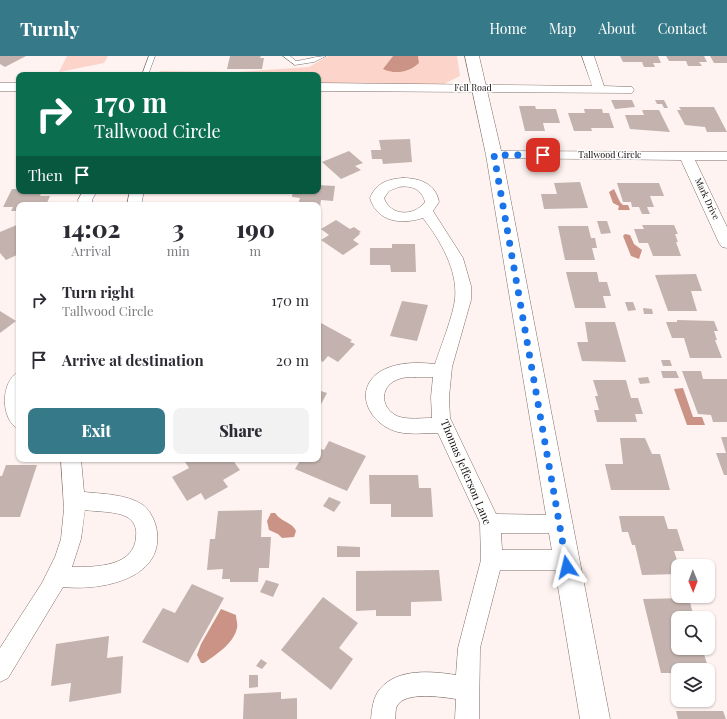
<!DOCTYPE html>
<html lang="en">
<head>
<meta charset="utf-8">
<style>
	:root { --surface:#fff; --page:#f2f2f3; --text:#2b2b33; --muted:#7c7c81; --accent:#367a89 }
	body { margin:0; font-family:"Playfair Display",serif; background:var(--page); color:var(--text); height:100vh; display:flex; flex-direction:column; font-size:15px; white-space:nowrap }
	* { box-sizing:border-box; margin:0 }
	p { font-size:13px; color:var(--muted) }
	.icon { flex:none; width:22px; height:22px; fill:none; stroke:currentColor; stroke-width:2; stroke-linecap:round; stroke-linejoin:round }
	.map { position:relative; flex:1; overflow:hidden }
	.side { position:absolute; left:16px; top:146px; width:305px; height:260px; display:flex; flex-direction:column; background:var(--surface); border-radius:8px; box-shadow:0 1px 3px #0004 }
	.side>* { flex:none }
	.guide { position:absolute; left:16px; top:16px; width:305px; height:122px; border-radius:8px; box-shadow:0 1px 3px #0004; background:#0b6e4f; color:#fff; overflow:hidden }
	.needle { width:26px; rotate:179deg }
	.controls { position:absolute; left:671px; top:503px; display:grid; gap:8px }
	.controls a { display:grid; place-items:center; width:44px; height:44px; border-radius:8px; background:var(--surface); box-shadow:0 1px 3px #0004; font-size:20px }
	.pin { position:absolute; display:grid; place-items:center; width:34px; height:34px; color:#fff; margin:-17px; border-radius:8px; box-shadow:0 2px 6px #0006 }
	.me { position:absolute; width:44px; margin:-22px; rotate:350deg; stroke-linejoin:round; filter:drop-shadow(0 0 3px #0008) }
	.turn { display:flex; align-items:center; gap:14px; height:84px; padding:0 12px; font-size:18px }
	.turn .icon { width:52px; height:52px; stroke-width:2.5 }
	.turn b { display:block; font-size:28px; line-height:34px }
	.then { display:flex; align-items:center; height:38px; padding:0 12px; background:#0003; gap:8px; font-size:15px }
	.eta { display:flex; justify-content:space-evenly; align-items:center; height:68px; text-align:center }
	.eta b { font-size:24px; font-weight:800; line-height:28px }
	.primary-button { display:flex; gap:8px; margin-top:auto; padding:8px 12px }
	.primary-button a { flex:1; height:46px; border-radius:8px; background:var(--accent); color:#fff; font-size:16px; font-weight:800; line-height:46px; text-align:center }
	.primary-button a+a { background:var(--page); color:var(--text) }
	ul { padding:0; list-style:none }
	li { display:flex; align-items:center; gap:12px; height:60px; padding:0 12px }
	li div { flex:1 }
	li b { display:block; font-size:15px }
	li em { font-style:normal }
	header { display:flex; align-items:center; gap:24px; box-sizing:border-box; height:56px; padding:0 20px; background:var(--accent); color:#fff }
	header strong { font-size:19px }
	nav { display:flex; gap:22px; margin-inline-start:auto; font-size:14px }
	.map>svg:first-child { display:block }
	.green { fill:#fcd4ca }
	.water { fill:#ca9385 }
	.building { fill:#c3b2ad }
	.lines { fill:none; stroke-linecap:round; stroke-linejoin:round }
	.lane-casing { stroke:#7d6d69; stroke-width:1 }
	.street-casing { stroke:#7d6d69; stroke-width:1 }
	.secondary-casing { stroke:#7d6d69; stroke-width:1 }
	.lane { fill:#fff; fill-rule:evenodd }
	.street { fill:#fff; fill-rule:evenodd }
	.secondary { fill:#fff; fill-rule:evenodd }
	.route { stroke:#1a73e8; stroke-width:7; stroke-dasharray:0 12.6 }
	.labels { text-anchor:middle; stroke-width:3; stroke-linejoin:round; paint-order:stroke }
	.far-street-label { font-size:9px; fill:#100a09; stroke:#fff }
	.street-label { font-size:11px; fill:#100a09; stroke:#fff }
</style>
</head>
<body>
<header>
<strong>Turnly</strong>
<nav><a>Home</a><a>Map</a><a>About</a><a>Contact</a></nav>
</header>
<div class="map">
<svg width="727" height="663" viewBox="0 0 727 663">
	<rect width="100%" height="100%" fill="#fef3f0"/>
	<path class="green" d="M 67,0 L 108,0 L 104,7 L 59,16 Z
		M 328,0 L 393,0 L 385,10 L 419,7 L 418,0 L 457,0 L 460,20 L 444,28 L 318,28 L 318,19 L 159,19 L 160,15 L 236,16 L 309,11 Z"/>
	<path class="water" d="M 393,0 L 418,0 L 419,7 C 409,16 396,19 383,13 Z
		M 614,133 L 620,146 L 623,149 L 628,149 L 630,154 L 618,154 L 619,150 L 613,147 L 609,136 Z
		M 625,178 L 630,179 L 634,188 L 642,194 L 639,203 L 631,200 L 623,180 Z
		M 683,332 L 693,361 L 702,361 L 705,369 L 687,369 L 674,333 Z
		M 271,457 L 275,457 C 277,459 278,461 280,462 C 286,467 292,467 296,475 L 294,481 L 282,482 L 278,478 L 269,474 L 267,465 Z
		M 221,553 L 236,559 C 236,563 238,568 237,572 C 234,587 216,599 204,607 L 201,607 L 197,599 L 201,588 Z"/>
	<path class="building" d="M 0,0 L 26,0 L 5,11 L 0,8 Z
		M 230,0 L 261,0 L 260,2 L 264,2 L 262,13 L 227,13 Z
		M 620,0 L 658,0 L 661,7 L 653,7 L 655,11 L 644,11 L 642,6 L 623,6 Z
		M 666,0 L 704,0 L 707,6 L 699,6 L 702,10 L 688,10 L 686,5 L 669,5 Z
		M 710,0 L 727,0 L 727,7 L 714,7 Z
		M 611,44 L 632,44 L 635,51 L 615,53 Z
		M 655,44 L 664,44 L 668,52 L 664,52 L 662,48 L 657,48 Z
		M 519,50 L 535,50 L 536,53 L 556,53 L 560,67 L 543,67 L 545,75 L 525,75 Z
		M 679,51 L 714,51 L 727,76 L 707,76 L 705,71 L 685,69 L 677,54 L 681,54 Z
		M 584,53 L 602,53 L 603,57 L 609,57 L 614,72 L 591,72 L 592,75 L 574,75 L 568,57 L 585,57 Z
		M 642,54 L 659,54 L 670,76 L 630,73 L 625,59 L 644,59 Z
		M 410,83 L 412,106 L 383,108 L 382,103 L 372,103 L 371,94 L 381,94 L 379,84 Z
		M 349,95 L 363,107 L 355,110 L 361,114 L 341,123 L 322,106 Z
		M 580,126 L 588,152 L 544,153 L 541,138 L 557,138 L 554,127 Z
		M 617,127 L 659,127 L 664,140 L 650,140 L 654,151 L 647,151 L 650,158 L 642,158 L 639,151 L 632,151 L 631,146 L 623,146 Z
		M 318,129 L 335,130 L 333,145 L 321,144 L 319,158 L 318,149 L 298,149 L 300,142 L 292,141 L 293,135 L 318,135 Z
		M 12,133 L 42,135 L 40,140 L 50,140 L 46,149 L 19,149 L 19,155 L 11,155 L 13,151 L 3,151 Z
		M 336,164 L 350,173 L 354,171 L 361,176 L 359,177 L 360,178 L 353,184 L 359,188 L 343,199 L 321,184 L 329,179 L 321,173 Z
		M 597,165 L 607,165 L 611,177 L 601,178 Z
		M 19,168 L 19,198 L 6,204 L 0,197 L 0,176 Z
		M 642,169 L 674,169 L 678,178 L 675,178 L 678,186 L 676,186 L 681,200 L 653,200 L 648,187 L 639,187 L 634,173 L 644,173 Z
		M 558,170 L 588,170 L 591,182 L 595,182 L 597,192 L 592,192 L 595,204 L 565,204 Z
		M 392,188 L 415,188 L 416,216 L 391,216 L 390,209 L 370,209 L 370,192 L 392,192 Z
		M 566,216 L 597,216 L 599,226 L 607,226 L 611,240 L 603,240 L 606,252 L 575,252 Z
		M 696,218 L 702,235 L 691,235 L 697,255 L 668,255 L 655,219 Z
		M 402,245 L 428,249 L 417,285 L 390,280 Z
		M 625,246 L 633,246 L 636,254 L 628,255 Z
		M 643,252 L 652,253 L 653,258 L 644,258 Z
		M 0,255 L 16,265 L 0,277 Z
		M 677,264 L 714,265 L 718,275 L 714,275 L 717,284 L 715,284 L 722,302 L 690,302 L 684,282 L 672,282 L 666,266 L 677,266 Z
		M 585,266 L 615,266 L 626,306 L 582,305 L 577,286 L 588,286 Z
		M 321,267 L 352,284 L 350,286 L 355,288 L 338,306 L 328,300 L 323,306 L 318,303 L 318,270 Z
		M 661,304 L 670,304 L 672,310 L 663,310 Z
		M 661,315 L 676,315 L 679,322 L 663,322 Z
		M 682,315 L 701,315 L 703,323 L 727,323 L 727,366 L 713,366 L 711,359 L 698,358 Z
		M 648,321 L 650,327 L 640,328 L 638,322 Z
		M 593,324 L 626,324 L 631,342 L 638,342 L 643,358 L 635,358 L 637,366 L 597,366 L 594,354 L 599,354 L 595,340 L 598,340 Z
		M 318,334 L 327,337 L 318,354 Z
		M 721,381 L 727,381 L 727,419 L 724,419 L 716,397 L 726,397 Z
		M 620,382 L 645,382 L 652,398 L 660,398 L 670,434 L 611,434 L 605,408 L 623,408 Z
		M 329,385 L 366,400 L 347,435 L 295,413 L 301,403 L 318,403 L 318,392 L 324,394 Z
		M 118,403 L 147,403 L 147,404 L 118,405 Z
		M 183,403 L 232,403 L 240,414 L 223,424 L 228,431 L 205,444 L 201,437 L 187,445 L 172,421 L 189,412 Z
		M 6,409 L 37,409 L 20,461 L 0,461 L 0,420 L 2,420 Z
		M 369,419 L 418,419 L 419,432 L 431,432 L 433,461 L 391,461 L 391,448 L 370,448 Z
		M 329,441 L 341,446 L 334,456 L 323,450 Z
		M 262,454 L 261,481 L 271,481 L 269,512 L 259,512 L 258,526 L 230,526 L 230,523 L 222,523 L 223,513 L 207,514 L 210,483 L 215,483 L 218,455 Z
		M 619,460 L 664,460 L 668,473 L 677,473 L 684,495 L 674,495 L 679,510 L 678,518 L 642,519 L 635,489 L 632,489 L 628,476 L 622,476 Z
		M 337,490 L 360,491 L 360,501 L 337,501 Z
		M 439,514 L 442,545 L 411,546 L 411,560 L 376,560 L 376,554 L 356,555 L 356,515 Z
		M 266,524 L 279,528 L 273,541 L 260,536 Z
		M 192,528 L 224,542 L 188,607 L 142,586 L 163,552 L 175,557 Z
		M 323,541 L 358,567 L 339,592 L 353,603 L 331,634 L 281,594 Z
		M 689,542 L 694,562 L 678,562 L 678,592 L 702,592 L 709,614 L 678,614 L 678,617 L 661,617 L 643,543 Z
		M 708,569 L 714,589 L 708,589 Z
		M 109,580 L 107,602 L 123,600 L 121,637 L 69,646 L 71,627 L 51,630 L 56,588 Z
		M 261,603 L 267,607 L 262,613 L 256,610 Z
		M 249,619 L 258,619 L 258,631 L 249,632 Z
		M 281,636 L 281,643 L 297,642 L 297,663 L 243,663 L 244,638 Z
		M 676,655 L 723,655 L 726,663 L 678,663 Z"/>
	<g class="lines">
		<g class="lane-casing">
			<path id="lane" d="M 149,0 L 155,0 L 148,19 L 142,19 Z
				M 283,0 L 290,0 L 296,5 C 306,4 316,0 326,0 L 314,6 L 295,9 Z"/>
		</g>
		<g class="street-casing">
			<path id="street" d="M 582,0 L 594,0 L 604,30 L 632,31 L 634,34 L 632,37 L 318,35 L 318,27 L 592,30 Z
				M 0,27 L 19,27 L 19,35 L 0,35 Z
				M 494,95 L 727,96 L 727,104 L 695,104 L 727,171 L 727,192 L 722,191 L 719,187 L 681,104 L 489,102 L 487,99 L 489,96 Z
				M 403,122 C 420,122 436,128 439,146 L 433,155 L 463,202 L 471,230 L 471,244 L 452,311 L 449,341 L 450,362 L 496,458 L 559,459 L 566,461 L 569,468 L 566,475 L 559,477 L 501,477 L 502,494 L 566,494 L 574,497 L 577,504 L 574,511 L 566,514 L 500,514 L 480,592 L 479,663 L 455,663 L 456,643 C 442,641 405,635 397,650 C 395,653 396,659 395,663 L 371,663 C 372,653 373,641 380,633 C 397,612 432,615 456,619 L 458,592 L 481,504 L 480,467 L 438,377 C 425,377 411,379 398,376 C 370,369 351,334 381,315 C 397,306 417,306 435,308 C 441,290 453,260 455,243 C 458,214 440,184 423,162 C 401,169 377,166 370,142 C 376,127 388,123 403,122 ZM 399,131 C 411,129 422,133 425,146 C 414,161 390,160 384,142 L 389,135 ZM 415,321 L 433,321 L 431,341 L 432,362 C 421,362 407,364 397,360 C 379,351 380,329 399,323 C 404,321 410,321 415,321 Z
				M 83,135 L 97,135 L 92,144 L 93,149 L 79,149 L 78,144 Z
				M 130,135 L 144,135 L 141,149 L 127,149 Z
				M 19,316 L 19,373 C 0,365 0,324 19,316 Z
				M 61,403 L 81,403 L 84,436 C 103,438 127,438 143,449 C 151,455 156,467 157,476 C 163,524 99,535 63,531 L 8,622 L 0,626 L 0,592 L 42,527 L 55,501 L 61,483 L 64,453 ZM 85,454 C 98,456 116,455 127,461 C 134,465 137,472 136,480 C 135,511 96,511 72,511 L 81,483 Z"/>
		</g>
		<g class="secondary-casing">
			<path id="secondary" d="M 465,0 L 479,0 L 502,99 L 610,663 L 580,663 L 486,99 Z"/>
		</g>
		<use href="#lane" class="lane"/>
		<use href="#street" class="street"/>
		<use href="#secondary" class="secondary"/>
	</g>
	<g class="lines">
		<path class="route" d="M 543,99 L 494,99 L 567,511"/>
	</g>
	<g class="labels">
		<g class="far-street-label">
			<text x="473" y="35">Fell Road</text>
			<text x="610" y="102">Tallwood Circle</text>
			<text transform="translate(707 143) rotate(65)" y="3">Mark Drive</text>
		</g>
		<g class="street-label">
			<text transform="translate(466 416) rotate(67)" y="4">Thomas Jefferson Lane</text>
		</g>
	</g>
</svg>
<div class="controls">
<a><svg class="needle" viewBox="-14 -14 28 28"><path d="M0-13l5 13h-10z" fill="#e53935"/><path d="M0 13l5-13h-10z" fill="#7c7c81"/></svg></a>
<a><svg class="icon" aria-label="search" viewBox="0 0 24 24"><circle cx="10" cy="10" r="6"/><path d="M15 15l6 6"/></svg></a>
<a><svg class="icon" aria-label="layers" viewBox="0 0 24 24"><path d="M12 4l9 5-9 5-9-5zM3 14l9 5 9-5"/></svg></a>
</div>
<div class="pin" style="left:543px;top:99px;background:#d93025"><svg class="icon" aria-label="arrive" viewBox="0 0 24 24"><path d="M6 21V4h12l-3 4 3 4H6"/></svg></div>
<svg class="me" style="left:567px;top:511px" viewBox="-20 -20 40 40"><path d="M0-17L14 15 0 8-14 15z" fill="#1a73e8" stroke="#fff" stroke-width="4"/></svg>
<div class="guide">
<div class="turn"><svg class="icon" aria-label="right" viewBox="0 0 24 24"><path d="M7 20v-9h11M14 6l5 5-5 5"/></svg><div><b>170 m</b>Tallwood Circle</div></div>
<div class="then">Then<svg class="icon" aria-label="arrive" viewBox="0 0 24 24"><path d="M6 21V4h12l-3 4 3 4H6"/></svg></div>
</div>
<section class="side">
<div class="eta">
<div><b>14:02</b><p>Arrival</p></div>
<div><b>3</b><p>min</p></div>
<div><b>190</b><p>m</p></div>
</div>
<ul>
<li><svg class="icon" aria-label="right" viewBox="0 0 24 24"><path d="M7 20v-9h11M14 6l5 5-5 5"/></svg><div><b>Turn right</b><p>Tallwood Circle</p></div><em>170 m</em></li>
<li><svg class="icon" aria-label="arrive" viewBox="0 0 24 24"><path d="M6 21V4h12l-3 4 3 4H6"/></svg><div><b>Arrive at destination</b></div><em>20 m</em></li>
</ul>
<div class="primary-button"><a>Exit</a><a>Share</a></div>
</section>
</div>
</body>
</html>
